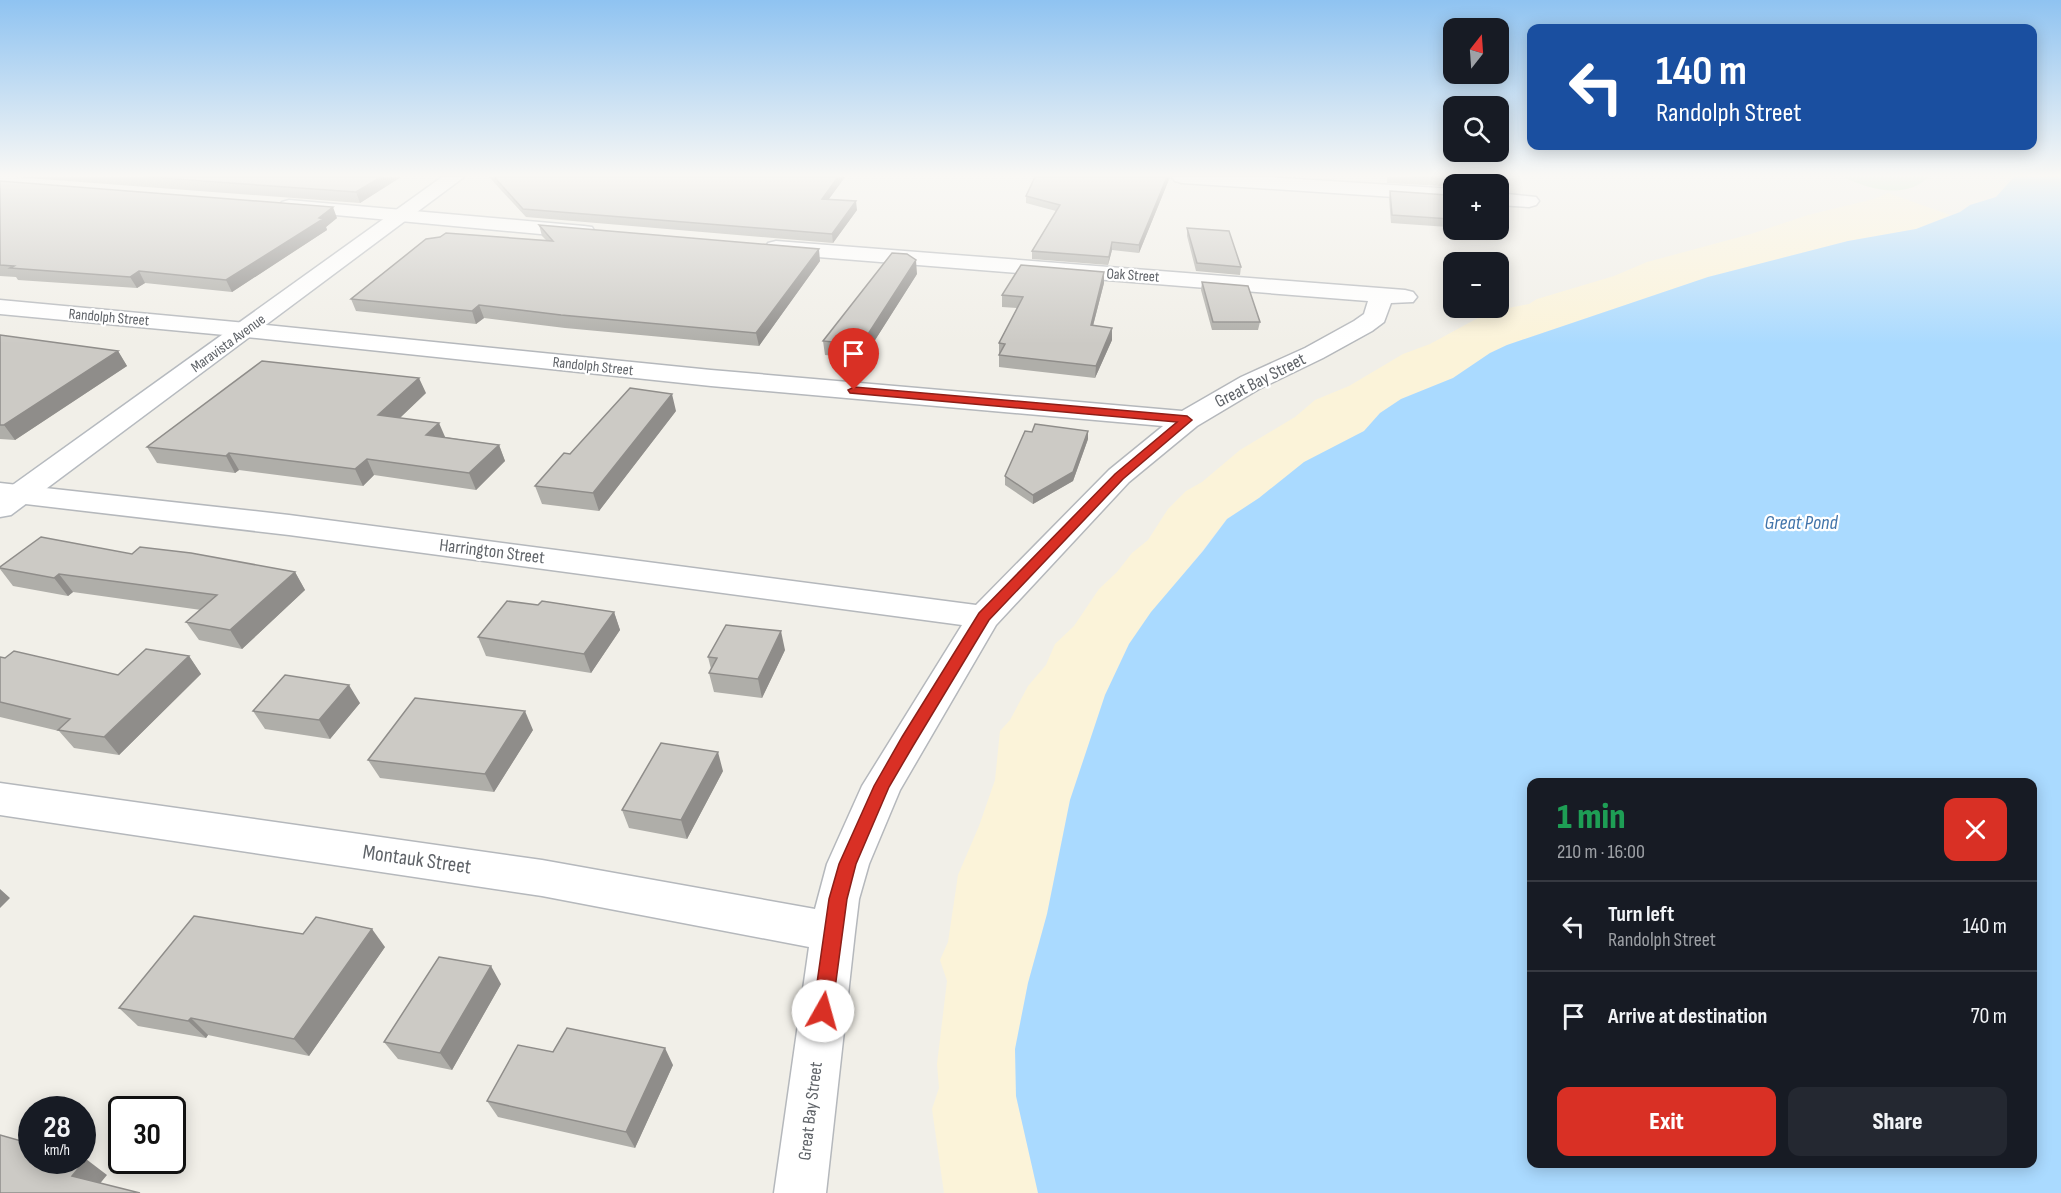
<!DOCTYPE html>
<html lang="en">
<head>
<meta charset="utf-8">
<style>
	:root { --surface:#171b24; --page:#242831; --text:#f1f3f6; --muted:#9ea1a6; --line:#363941; --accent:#d93025 }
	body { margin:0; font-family:"Sofia Sans Condensed",sans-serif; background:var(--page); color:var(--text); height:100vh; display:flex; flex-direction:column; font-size:22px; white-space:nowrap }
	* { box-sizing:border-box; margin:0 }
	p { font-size:20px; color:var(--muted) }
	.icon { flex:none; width:33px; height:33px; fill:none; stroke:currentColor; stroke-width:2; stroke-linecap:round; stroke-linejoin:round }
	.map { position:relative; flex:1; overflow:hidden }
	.panel { position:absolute; left:1527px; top:778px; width:510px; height:390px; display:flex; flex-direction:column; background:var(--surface); border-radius:12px; box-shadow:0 3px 15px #0003 }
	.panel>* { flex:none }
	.top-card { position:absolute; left:1527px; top:24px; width:510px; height:126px; border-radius:12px; box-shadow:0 3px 15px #0003; background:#1a4fa0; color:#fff; overflow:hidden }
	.needle { width:39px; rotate:17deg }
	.tools { position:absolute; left:1443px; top:18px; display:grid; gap:12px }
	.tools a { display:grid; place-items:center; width:66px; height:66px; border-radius:12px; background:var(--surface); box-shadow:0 3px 15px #0003; font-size:30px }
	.speed { position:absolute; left:18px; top:1096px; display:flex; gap:12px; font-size:30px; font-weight:700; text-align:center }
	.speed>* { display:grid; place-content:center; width:78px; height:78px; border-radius:50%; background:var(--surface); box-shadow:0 3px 15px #0003; line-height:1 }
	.speed small { font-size:15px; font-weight:400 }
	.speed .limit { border:3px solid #111; border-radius:9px; background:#fff; color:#111 }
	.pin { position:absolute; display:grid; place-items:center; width:51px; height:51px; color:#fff; margin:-62px -26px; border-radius:50% 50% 50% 0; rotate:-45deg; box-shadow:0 0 6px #0007 }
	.pin .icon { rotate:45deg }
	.me { position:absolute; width:66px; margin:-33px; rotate:7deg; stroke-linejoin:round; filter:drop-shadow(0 0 4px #0008) }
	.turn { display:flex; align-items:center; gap:21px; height:126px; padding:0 30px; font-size:27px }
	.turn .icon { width:78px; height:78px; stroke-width:2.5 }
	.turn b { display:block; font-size:42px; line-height:51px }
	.round { display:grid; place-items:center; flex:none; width:63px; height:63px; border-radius:12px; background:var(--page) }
	.summary { display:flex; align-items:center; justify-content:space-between; height:102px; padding:0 30px }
	h1 { font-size:36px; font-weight:800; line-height:45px; color:#1e9e55 }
	.cta { display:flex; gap:12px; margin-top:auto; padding:12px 30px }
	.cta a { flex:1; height:69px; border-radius:12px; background:var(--accent); color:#fff; font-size:24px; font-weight:800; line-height:69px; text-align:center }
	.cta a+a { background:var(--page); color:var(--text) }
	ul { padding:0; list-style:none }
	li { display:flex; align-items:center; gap:18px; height:90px; padding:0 30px; border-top:2px solid var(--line) }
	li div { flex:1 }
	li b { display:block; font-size:22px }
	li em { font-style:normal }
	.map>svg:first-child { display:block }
	.green { fill:#c5e8c5 }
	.sand { fill:#fbf3d9 }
	.water { fill:#aadaff; fill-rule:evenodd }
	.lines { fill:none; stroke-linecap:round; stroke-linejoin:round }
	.minor-casing { stroke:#b5b8bc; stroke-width:3 }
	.tertiary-casing { stroke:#b5b8bc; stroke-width:3 }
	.secondary-casing { stroke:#b6babf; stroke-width:3 }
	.minor { fill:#fff; fill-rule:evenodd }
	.tertiary { fill:#fff; fill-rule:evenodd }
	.secondary { fill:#fff; fill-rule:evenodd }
	.wall { fill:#afaea9 }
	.shaded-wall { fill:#8f8d8a }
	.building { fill:#cccac5; stroke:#8f8d8a; stroke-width:1.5 }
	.route { fill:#d93025; stroke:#8d1f18; stroke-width:1.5 }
	.labels { text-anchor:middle; stroke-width:4.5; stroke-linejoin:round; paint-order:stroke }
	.far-street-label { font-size:15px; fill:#5f6368; stroke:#fff }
	.street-label { font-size:18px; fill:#5f6368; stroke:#fff }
	.water-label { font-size:20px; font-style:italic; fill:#4174aa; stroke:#fff }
	.near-street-label { font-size:21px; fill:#5f6368; stroke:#fff }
</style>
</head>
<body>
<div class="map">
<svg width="2061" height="1193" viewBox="0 0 2061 1193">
	<rect width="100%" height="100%" fill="#f1efe8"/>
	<path class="green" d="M 1843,177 L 1929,177 C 1925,179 1922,183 1918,185 C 1894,197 1864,187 1843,177 Z"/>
	<path class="sand" d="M 1888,193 L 1950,215 L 1916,229 L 1848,241 L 1708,277 L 1507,345 L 1490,353 L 1453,378 L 1401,399 L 1380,413 L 1364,431 L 1305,462 L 1259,498 L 1227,519 L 1129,644 L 1105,695 L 1070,800 L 1047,914 L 1028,983 L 1015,1049 L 1016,1096 L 1038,1193 L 944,1193 L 932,1109 L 939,1088 L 937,1064 L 947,981 L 940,960 L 948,942 L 958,875 L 979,826 L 995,780 L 1000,731 L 1010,720 L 1028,686 L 1046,665 L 1055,644 L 1074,626 L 1099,589 L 1117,572 L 1132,553 L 1148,540 L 1168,509 L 1186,491 L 1202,482 L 1240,450 L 1295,417 L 1315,400 L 1349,386 L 1403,354 L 1430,344 L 1476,319 L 1499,310 L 1529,304 L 1537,299 L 1614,276 L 1647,262 L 1751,234 L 1808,215 L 1874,199 Z"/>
	<path class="water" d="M 2014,177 L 2061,177 L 2061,1193 L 1038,1193 L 1016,1096 L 1015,1049 L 1028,983 L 1047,914 L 1070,800 L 1105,695 L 1129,644 L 1151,612 L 1203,551 L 1227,519 L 1259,498 L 1304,462 L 1364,431 L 1380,413 L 1401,399 L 1453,378 L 1490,353 L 1507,345 L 1708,277 L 1848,241 L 1916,229 L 1960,212 L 1970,205 L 1996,197 ZM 1532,783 L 2032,783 L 2032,1164 L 1532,1164 Z"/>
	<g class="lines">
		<g class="minor-casing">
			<path id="minor" d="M 1172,177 L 1265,177 L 1454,189 L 1454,201 L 1182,183 L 1175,181 Z
				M 1498,193 L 1536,197 L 1539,201 L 1536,205 L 1529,207 L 1498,205 Z
				M 289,200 L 584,226 L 592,227 L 595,232 L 592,237 L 584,238 L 282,210 L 279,206 L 282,202 Z
				M 776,241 L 1405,290 L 1413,292 L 1417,297 L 1413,302 L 1391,303 L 1384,322 L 1372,331 L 1323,358 L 1259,389 L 1197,426 L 1129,482 L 996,625 L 900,790 L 869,864 L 859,899 L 855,932 L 826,1193 L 774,1193 L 809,947 L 542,896 L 0,815 L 0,783 L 542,860 L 815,909 L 827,864 L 862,786 L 962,625 L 289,535 L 0,501 L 0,483 L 289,515 L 976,605 L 1109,470 L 1163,426 L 711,386 L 246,337 L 237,335 L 234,330 L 237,325 L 246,323 L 711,370 L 1182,411 L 1241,377 L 1305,348 L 1354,321 L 1364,314 L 1368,301 L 768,253 L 765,248 L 768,243 Z"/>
		</g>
		<g class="tertiary-casing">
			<path id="tertiary" d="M 0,300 L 246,323 L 255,325 L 258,330 L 255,335 L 246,337 L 0,314 Z"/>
		</g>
		<g class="secondary-casing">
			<path id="secondary" d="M 442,177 L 464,177 L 11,515 L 0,517 L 0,494 Z"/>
		</g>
		<use href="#minor" class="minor"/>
		<use href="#tertiary" class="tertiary"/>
		<use href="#secondary" class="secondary"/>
	</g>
	<path class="wall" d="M 14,177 L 401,177 L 360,203 Z
		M 489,177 L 845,177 L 829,199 L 857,210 L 833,243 L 526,217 Z
		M 1035,177 L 1170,177 L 1139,253 L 1112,250 L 1108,265 L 1032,259 L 1032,251 L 1056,211 L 1026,203 L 1026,196 Z
		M 1387,177 L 1444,177 L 1444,179 L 1443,186 L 1387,183 Z
		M 0,181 L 337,218 L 326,227 L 327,230 L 232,292 L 145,283 L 137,288 L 18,280 L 16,277 L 0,276 Z
		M 1390,191 L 1450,219 L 1448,227 L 1391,223 L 1389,199 Z
		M 539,225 L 820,261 L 759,346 L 565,328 L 484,318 L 476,324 L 356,311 L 351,299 L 546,240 L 542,236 Z
		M 1187,228 L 1241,267 L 1240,275 L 1196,271 L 1187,236 Z
		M 1104,272 L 1104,283 L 1093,326 L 1112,340 L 1095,378 L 999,367 L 999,343 L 1017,308 L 1002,307 L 1002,295 Z
		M 917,274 L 863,359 L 825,355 L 823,341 Z
		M 1202,282 L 1260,322 L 1258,330 L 1212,330 L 1201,290 Z
		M 0,335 L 118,351 L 127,366 L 15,440 L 0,439 Z
		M 426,393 L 400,418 L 445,437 L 499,445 L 505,461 L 476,490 L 374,475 L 363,486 L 239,470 L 235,473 L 157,463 L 147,447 Z
		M 676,411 L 599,511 L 542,504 L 535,486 Z
		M 1088,439 L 1073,481 L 1033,504 L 1005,485 L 1005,476 Z
		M 132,554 L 295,572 L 305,590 L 242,649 L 199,640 L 186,622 L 201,610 L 73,592 L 68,596 L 13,586 L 0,569 L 0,567 Z
		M 538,605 L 614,612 L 620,630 L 591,673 L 486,656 L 478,637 Z
		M 785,650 L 762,698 L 714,692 L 709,673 L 711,669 L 708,657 Z
		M 189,656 L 201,674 L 119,755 L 74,748 L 59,731 L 0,717 L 0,657 L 118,675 Z
		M 360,703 L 330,739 L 265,729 L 253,711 Z
		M 533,730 L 494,792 L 380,778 L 368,760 Z
		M 723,771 L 687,839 L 629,828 L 622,810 Z
		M 303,934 L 385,947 L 309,1056 L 208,1035 L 206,1038 L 138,1026 L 119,1008 Z
		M 501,984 L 452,1070 L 398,1059 L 384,1042 Z
		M 553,1052 L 673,1065 L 635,1148 L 498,1117 L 487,1101 Z"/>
	<path class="shaded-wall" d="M 381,177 L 401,177 L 360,203 L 356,192 Z
		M 838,177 L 845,177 L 823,207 L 822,199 Z
		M 1167,177 L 1170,177 L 1139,253 L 1139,245 Z
		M 856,201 L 857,210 L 833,243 L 832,234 Z
		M 333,207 L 337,218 L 326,227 L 327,230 L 232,292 L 226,280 L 319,218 Z
		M 1112,242 L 1112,250 L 1108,265 L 1109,257 Z
		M 819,249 L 820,261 L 759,346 L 756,333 Z
		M 916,260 L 917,274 L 863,359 L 861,345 Z
		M 139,271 L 145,283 L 137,288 L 130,277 Z
		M 1104,272 L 1104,283 L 1090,337 L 1091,325 Z
		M 479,305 L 484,318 L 476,324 L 472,311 Z
		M 1112,328 L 1112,340 L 1095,378 L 1096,366 Z
		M 118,351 L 127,366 L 15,440 L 4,425 Z
		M 419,378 L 426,393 L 386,431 L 378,415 Z
		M 672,394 L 676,411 L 599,511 L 593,493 Z
		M 439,423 L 446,439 L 426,435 Z
		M 1088,431 L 1088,439 L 1073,481 L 1033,504 L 1033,495 Z
		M 499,445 L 505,461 L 476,490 L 469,473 Z
		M 229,453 L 239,470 L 235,473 L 226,456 Z
		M 367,459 L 374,475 L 363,486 L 355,469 Z
		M 295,572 L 305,590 L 242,649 L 230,630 Z
		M 59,574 L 73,592 L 68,596 L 54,578 Z
		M 614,612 L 620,630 L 591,673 L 584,654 Z
		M 781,631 L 785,650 L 762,698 L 758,679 Z
		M 189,656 L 201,674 L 119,755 L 104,737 Z
		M 349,685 L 360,703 L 330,739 L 319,720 Z
		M 525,711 L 533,730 L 494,792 L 485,774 Z
		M 718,752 L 723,771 L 687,839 L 681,820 Z
		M 0,889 L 10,898 L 0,908 Z
		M 372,929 L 385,947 L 309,1056 L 294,1039 Z
		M 491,966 L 501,984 L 452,1070 L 440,1053 Z
		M 191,1018 L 208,1035 L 206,1038 L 188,1021 Z
		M 665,1048 L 673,1065 L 635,1148 L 626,1132 Z
		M 86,1159 L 107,1175 L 93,1192 L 72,1176 Z"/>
	<path class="building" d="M 146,177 L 381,177 L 356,192 Z
		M 494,177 L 838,177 L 822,199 L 856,201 L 832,234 L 523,209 Z
		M 1035,177 L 1167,177 L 1139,245 L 1112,242 L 1109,257 L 1032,251 L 1060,205 L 1026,196 Z
		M 1412,177 L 1444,177 L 1444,179 Z
		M 0,181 L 333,207 L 319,218 L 323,219 L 226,280 L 139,271 L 130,277 L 10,268 L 14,266 L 0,265 Z
		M 1390,191 L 1447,195 L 1450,219 L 1392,215 Z
		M 539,225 L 819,249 L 756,333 L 561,315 L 479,305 L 472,311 L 351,299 L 426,239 L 440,237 L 446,233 L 553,241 Z
		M 1187,228 L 1229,231 L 1241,267 L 1197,263 Z
		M 892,253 L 907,254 L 916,260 L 861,345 L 823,341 Z
		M 1021,265 L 1104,272 L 1091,325 L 1112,328 L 1096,366 L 999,355 L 1005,344 L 999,343 L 1023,297 L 1002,295 Z
		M 1202,282 L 1248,286 L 1260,322 L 1213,322 Z
		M 0,335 L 118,351 L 4,425 L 0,425 Z
		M 262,361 L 419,378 L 378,415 L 439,423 L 426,435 L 499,445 L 469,473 L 367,459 L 355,469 L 229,453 L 226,456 L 147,447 Z
		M 630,388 L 672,394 L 593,493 L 535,486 L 564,453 L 570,454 Z
		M 1035,424 L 1088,431 L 1073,472 L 1033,495 L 1005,476 L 1025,431 L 1032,432 Z
		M 41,537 L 132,554 L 140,547 L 191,553 L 295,572 L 230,630 L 186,622 L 217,595 L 59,574 L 54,578 L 0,568 L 0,567 Z
		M 507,601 L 538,605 L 542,601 L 614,612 L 584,654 L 478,637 Z
		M 726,625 L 781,631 L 758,679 L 709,673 L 717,658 L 708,657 Z
		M 146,649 L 189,656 L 104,737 L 58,730 L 70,719 L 0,702 L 0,657 L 5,658 L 14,651 L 118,675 Z
		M 285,675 L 349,685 L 319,720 L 253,711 Z
		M 415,698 L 525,711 L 485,774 L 368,760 Z
		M 661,743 L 718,752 L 681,820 L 622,810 Z
		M 194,916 L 303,934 L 316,917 L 372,929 L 294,1039 L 191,1018 L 188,1021 L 119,1008 Z
		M 439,957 L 491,966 L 440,1053 L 384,1042 Z
		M 567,1028 L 665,1048 L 626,1132 L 487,1101 L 518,1045 L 553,1052 Z
		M 0,1135 L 32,1144 L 32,1161 L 82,1161 L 82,1158 L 86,1159 L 72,1176 L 140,1193 L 0,1193 Z"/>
	<linearGradient id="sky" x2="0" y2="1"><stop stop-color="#8fc3f1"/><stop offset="0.51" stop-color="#f9f8f5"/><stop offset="1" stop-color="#f9f8f5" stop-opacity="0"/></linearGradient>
	<rect width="2061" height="344" fill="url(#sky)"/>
	<path class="route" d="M 854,387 L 1187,416 L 1192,420 L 1123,479 L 989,620 L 913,746 L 889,787 L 856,864 L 847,899 L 832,1011 L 830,1018 L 823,1020 L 816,1018 L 813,1011 L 829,899 L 839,864 L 874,786 L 902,737 L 979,613 L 1115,474 L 1177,422 L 850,393 L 848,390 Z"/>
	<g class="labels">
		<g class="far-street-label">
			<text transform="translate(1133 275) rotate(4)" y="5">Oak Street</text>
			<text transform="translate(109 317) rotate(5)" y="5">Randolph Street</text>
			<text transform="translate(228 343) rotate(-36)" y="5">Maravista Avenue</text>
			<text transform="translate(593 366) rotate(6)" y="5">Randolph Street</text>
		</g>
		<g class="street-label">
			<text transform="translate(1260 380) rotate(-27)" y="6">Great Bay Street</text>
			<text transform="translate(492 551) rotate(7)" y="6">Harrington Street</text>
			<text transform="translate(810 1111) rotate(-83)" y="6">Great Bay Street</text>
		</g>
		<g class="water-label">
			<text x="1801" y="529">Great Pond</text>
		</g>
		<g class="near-street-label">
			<text transform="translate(417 859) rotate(8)" y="7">Montauk Street</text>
		</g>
	</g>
</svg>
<div class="tools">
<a><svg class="needle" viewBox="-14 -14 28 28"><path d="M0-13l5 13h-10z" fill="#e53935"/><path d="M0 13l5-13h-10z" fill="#9ea1a6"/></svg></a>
<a><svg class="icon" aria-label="search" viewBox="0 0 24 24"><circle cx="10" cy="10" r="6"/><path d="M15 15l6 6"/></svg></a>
<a>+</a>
<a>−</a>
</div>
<div class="speed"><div>28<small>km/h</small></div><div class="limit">30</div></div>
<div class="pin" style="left:854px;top:390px;background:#d93025"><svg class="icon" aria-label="arrive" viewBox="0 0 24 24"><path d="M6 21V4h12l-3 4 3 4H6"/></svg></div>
<svg class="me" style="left:823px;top:1011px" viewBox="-20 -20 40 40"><circle r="19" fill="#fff"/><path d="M0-13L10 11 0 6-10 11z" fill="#d93025"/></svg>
<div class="top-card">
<div class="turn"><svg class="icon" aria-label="left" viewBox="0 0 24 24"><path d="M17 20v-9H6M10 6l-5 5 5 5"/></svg><div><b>140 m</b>Randolph Street</div></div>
</div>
<section class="panel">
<div class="summary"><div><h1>1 min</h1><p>210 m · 16:00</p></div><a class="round" style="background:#d93025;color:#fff"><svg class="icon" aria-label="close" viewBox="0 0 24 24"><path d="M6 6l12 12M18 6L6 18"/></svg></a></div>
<ul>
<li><svg class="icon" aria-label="left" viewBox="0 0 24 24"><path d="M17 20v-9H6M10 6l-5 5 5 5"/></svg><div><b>Turn left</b><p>Randolph Street</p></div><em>140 m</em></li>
<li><svg class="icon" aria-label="arrive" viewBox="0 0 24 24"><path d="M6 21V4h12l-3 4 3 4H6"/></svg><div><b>Arrive at destination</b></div><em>70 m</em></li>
</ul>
<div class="cta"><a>Exit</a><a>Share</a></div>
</section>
</div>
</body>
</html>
